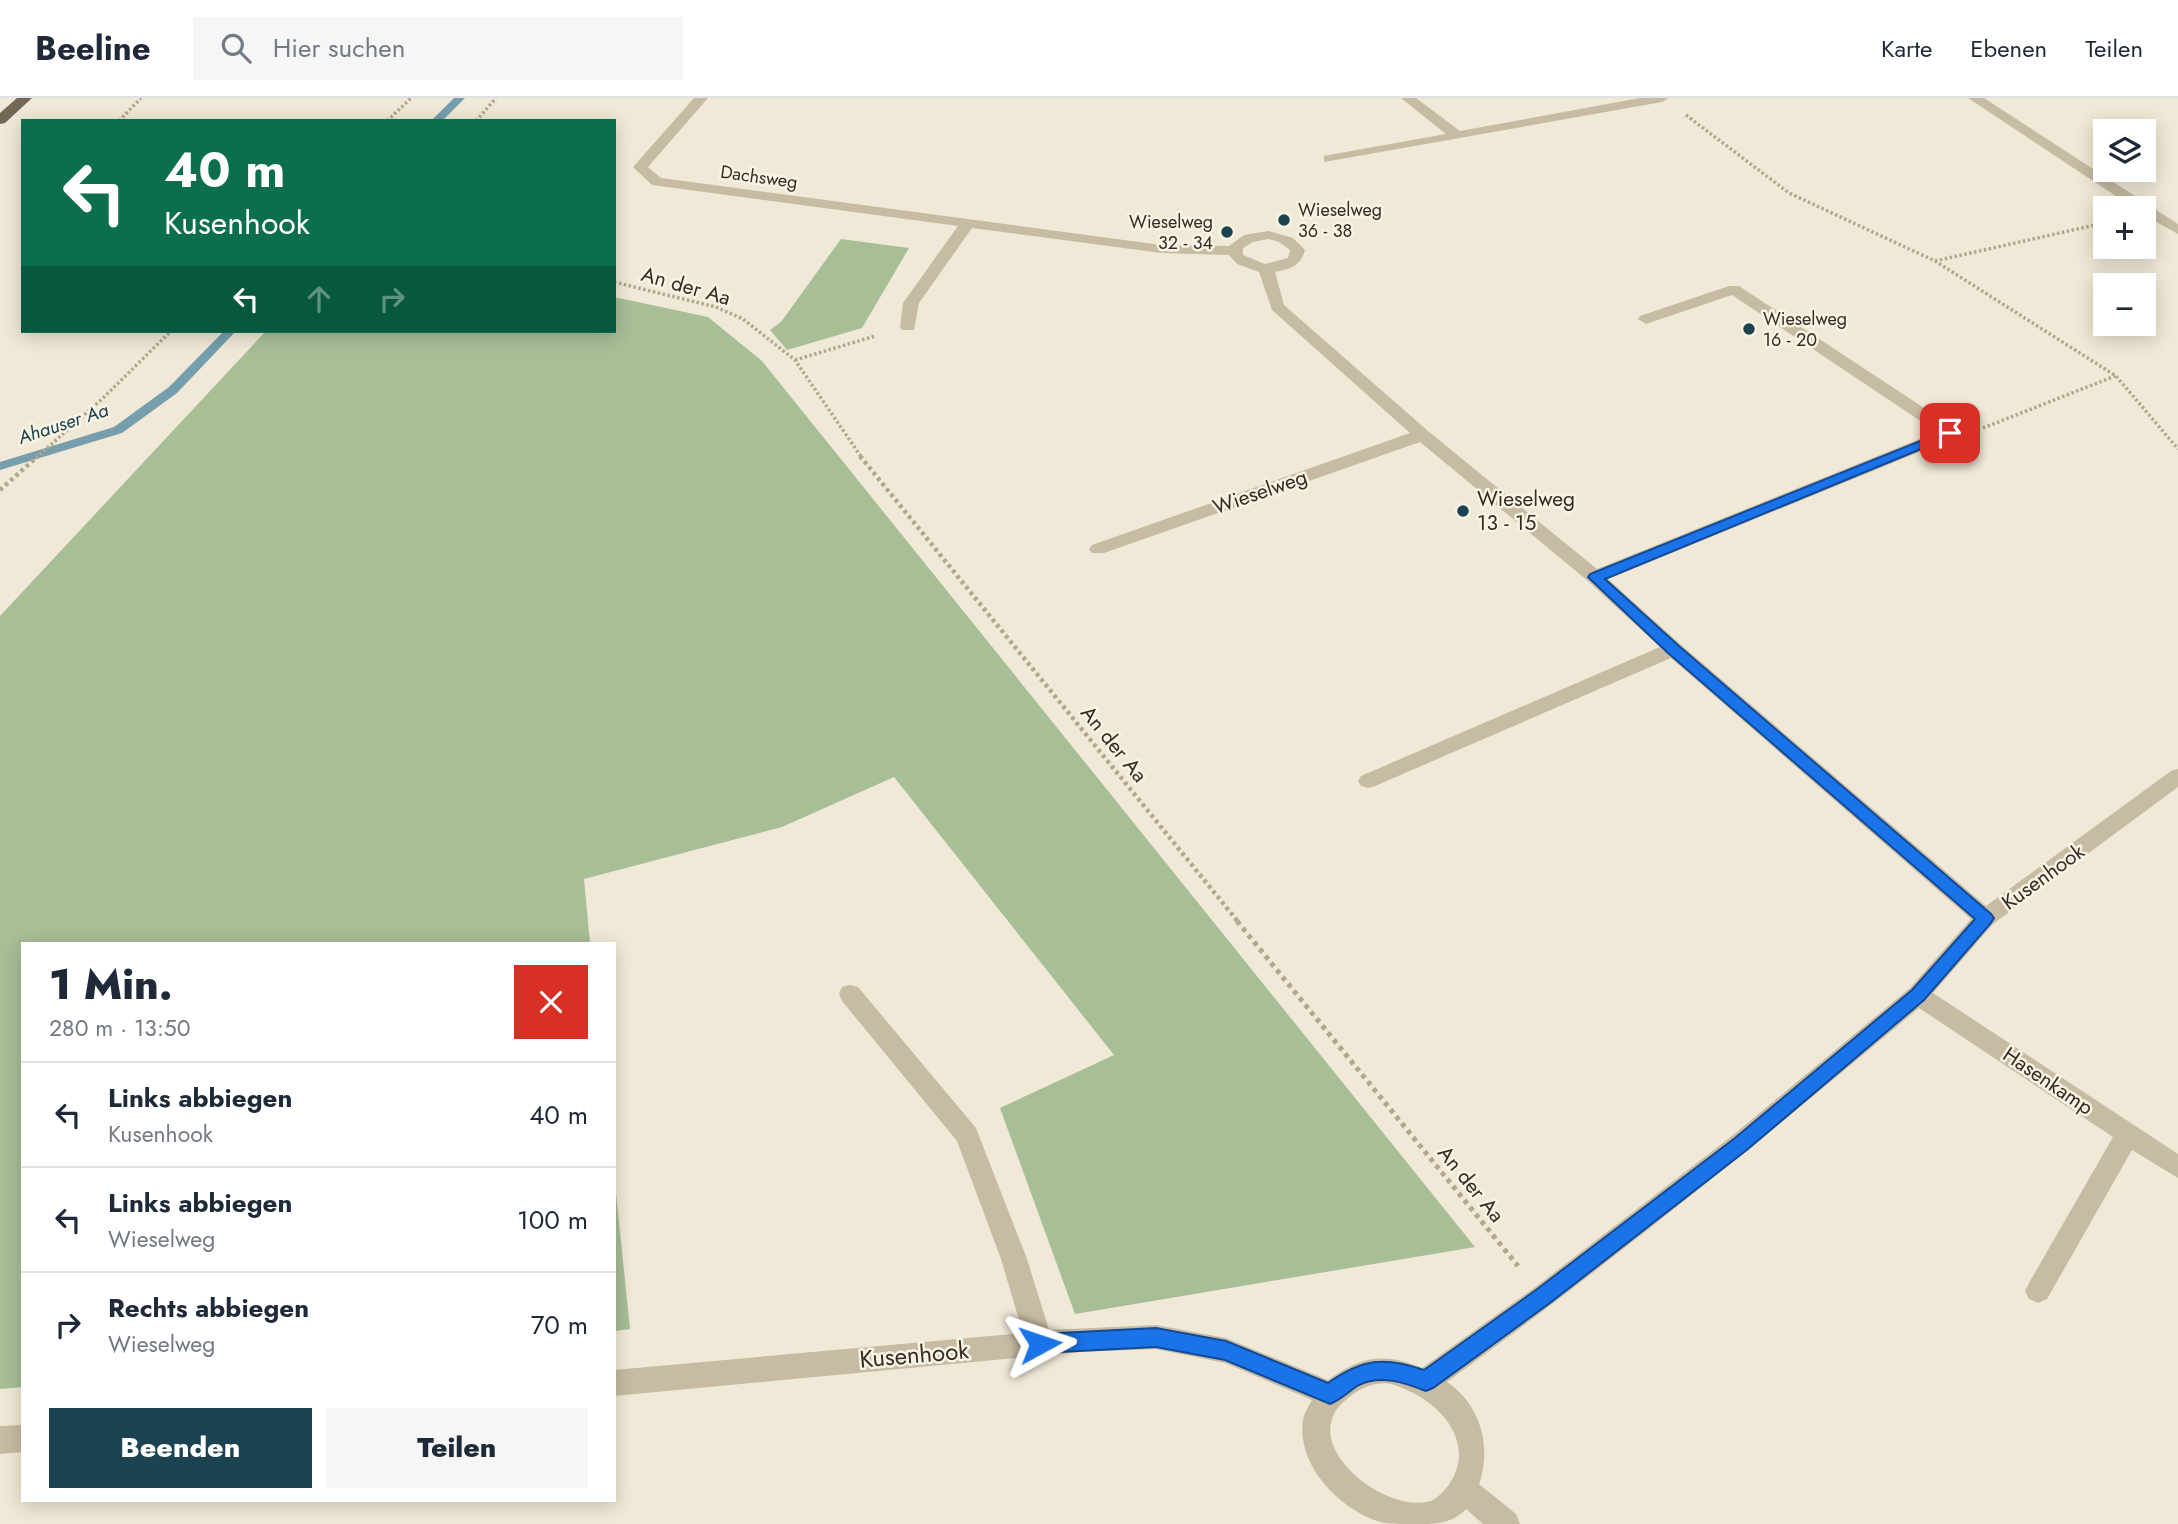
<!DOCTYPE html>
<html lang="de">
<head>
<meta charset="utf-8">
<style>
	:root { --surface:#fff; --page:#f6f6f7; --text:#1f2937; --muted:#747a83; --line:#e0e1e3; --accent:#1c4352 }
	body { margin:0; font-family:Jost,sans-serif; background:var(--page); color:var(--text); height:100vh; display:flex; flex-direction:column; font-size:26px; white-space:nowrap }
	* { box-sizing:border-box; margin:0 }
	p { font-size:23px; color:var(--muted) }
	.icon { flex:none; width:38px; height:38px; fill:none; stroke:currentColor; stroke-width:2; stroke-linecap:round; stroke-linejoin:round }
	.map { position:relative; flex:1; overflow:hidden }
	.drawer { position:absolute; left:21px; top:844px; width:595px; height:560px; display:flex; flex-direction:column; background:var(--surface); border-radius:0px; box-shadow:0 4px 18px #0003 }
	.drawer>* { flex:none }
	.guide { position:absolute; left:21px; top:21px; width:595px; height:214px; border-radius:0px; box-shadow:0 4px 18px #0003; background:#0b6e4f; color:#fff; overflow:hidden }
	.controls { position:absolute; left:2093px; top:21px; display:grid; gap:14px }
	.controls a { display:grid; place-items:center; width:63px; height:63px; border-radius:0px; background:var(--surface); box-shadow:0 4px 18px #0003; font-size:35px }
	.pin { position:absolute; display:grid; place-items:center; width:60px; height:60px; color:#fff; margin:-30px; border-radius:14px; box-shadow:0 4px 10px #0006 }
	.me { position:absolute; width:77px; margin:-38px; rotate:85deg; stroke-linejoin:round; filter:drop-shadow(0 0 5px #0008) }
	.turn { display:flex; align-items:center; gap:24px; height:147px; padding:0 28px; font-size:32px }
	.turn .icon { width:91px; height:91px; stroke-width:2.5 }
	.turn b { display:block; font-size:49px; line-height:60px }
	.lanes { display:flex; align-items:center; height:66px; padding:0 28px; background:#0003; justify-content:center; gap:35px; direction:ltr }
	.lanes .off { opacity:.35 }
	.round { display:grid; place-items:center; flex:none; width:74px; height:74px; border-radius:0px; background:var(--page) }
	.head { display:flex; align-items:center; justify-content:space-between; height:119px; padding:0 28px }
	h1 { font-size:42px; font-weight:800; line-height:52px }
	.button { display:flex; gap:14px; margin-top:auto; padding:14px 28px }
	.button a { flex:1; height:80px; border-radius:0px; background:var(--accent); color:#fff; font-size:28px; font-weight:800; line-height:80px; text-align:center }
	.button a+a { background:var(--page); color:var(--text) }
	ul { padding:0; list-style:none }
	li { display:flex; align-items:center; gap:21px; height:105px; padding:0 28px; border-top:2px solid var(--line) }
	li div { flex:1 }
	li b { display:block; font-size:26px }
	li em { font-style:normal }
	header { display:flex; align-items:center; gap:42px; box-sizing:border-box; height:98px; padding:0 35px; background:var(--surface); border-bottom:2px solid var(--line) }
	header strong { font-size:33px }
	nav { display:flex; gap:38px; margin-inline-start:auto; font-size:24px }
	.search { width:490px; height:63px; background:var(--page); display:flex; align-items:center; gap:18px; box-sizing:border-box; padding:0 24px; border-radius:0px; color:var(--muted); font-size:26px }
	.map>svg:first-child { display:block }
	.green { fill:#a8be97 }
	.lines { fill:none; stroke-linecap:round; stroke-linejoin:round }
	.stream { fill:#769eac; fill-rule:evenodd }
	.path-far2 { stroke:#b3a68e; stroke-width:3.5; stroke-dasharray:2.5 2.5; stroke-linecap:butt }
	.path-far1 { stroke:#b3a68e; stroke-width:4.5; stroke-dasharray:3.5 3.5; stroke-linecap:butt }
	.path { stroke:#b3a68e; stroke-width:5; stroke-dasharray:4.5 4.5; stroke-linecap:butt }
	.minor { fill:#c7bba3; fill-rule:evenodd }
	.major { fill:#746756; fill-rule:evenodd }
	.route { fill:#1a73e8; stroke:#114b97; stroke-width:2 }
	.poi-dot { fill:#1c4352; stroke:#f8f3e2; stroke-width:2.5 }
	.labels { text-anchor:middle; stroke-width:5; stroke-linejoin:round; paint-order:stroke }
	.far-street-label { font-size:18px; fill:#322c25; stroke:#f8f3e2 }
	.far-poi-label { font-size:18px; fill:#322c25; stroke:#f8f3e2; text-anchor:start }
	.far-water-label { font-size:19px; font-style:italic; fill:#1c4352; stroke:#f8f3e2 }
	.street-label { font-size:21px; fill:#322c25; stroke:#f8f3e2 }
	.poi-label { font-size:21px; fill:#322c25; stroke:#f8f3e2; text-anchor:start }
	.near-street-label { font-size:24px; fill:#322c25; stroke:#f8f3e2 }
</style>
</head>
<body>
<header>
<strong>Beeline</strong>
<div class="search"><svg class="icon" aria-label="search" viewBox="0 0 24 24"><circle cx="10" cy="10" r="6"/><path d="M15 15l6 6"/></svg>Hier suchen</div>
<nav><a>Karte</a><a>Ebenen</a><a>Teilen</a></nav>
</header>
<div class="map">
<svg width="2178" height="1426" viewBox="0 0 2178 1426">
	<rect width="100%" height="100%" fill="#f0e9d7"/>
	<path class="green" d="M 841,141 L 909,150 L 862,230 L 787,252 L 770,232 L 781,224 Z
		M 614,199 L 708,219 L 762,263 L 1475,1149 L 1075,1216 L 1000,1010 L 1114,957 L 894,679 L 782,729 L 584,781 L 590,845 L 23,845 L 23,1289 L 0,1291 L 0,518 L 266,233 L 614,233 Z
		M 614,1076 L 630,1231 L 614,1233 Z"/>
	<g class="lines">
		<path class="stream" d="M 454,0 L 465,0 L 442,23 L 431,23 Z
			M 224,233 L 236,233 L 177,295 L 122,335 L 0,372 L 0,364 L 114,329 L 169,289 Z"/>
		<path class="path-far2" d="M 1686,17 L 1789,95 L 1935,163 L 2116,278 L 2178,351
			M 119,23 L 141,0
			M 387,23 L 411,0
			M 476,23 L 496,0
			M 1935,163 L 2104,125
			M 614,184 L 716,209 L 743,221 L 795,262 L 862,360
			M 795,262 L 875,238
			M 1983,330 L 2115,278
			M 36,360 L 102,301 L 171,233"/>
		<path class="path-far1" d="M 860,358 L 1239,825
			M 0,392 L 38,358"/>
		<path class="path" d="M 1237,823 L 1518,1168"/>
		<path class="minor" d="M 694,0 L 708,0 L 648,69 L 661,80 L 1161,147 L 1229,148 L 1244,137 L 1268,133 L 1293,140 L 1305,152 C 1301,168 1290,171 1275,174 L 1284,207 L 1428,333 L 1597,471 L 1937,334 L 1732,197 L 1646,226 L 1638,221 L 1640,218 L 1729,188 L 1739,188 L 1956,331 L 1958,335 L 1956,339 L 1608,481 L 1680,546 L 1986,808 L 2171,673 L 2178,671 L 2178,689 L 1993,826 L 1933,895 L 2178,1056 L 2178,1080 L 2132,1052 L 2047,1201 L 2038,1205 L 2029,1201 L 2025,1193 L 2029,1185 L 2113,1039 L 1919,910 C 1765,1039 1610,1166 1447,1284 C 1481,1307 1492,1349 1479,1386 L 1516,1416 L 1520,1426 L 1483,1426 L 1466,1411 C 1451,1426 1437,1426 1416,1426 C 1406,1426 1394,1426 1384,1425 C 1342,1414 1296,1368 1303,1322 C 1304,1315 1309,1308 1312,1302 L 1225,1265 L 1156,1251 L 1079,1254 L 614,1298 L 614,1272 L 1023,1235 L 1001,1161 L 957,1043 L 842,903 L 839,896 L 842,889 L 850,887 L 858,889 L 976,1030 L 1027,1161 L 1049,1232 L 1156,1227 L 1226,1240 L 1328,1282 C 1360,1258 1385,1254 1422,1270 L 1534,1190 L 1732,1038 L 1910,890 L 1971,821 L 1671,560 L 1375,688 L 1368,690 L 1361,688 L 1358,683 L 1361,678 L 1660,549 L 1588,483 L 1420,344 L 1104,455 L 1092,455 L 1089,451 L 1092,447 L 1410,335 L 1272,212 L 1259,174 L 1237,166 L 1229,157 L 1161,155 L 972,130 L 919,205 L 914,232 L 902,232 L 900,229 L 903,205 L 958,128 L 652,87 L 633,69 ZM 1268,141 L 1279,144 L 1290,152 L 1288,160 L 1265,166 L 1243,157 L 1243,150 L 1253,144 ZM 1386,1285 C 1430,1294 1482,1340 1448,1388 C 1443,1394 1435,1403 1427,1404 C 1379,1413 1293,1342 1348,1300 C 1361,1290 1369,1286 1386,1285 Z
			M 1401,0 L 1416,0 L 1460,33 L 1640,0 L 1669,0 L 1662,4 L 1324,64 L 1324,58 L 1329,57 L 1446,36 Z
			M 1968,0 L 1984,0 L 2178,126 L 2178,136 L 2144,117 L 2144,110 L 2134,110 Z
			M 23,1327 L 23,1354 L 0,1356 L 0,1328 Z"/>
		<path class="major" d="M 17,0 L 32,0 L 5,25 L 0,26 L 0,15 Z"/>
	</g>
	<path class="route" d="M 1950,331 L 1955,332 L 1955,337 L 1605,481 L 1679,548 L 1991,816 L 1994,820 L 1991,825 L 1924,902 L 1748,1051 L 1550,1205 L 1433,1290 L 1426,1293 C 1405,1285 1381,1276 1359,1287 C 1349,1293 1341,1302 1330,1306 L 1225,1262 L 1156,1249 L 1040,1255 L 1032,1252 L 1030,1246 L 1032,1239 L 1040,1236 L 1156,1230 L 1226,1243 L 1328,1285 C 1362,1261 1384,1258 1424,1272 L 1536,1192 L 1735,1040 L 1912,892 L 1975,821 L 1668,555 L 1588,479 L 1590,476 Z"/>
	<g class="poi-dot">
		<circle cx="1284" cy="122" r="7"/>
		<circle cx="1227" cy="134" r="7"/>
		<circle cx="1749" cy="231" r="7"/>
		<circle cx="1463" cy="413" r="7"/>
	</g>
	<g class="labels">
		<g class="far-street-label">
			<text transform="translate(759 79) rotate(8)" y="6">Dachsweg</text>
		</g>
		<g class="far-poi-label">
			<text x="1298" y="118">Wieselweg<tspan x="1298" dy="21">36 - 38</tspan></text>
			<text x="1213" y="130" text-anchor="end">Wieselweg<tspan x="1213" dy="21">32 - 34</tspan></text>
			<text x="1763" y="227">Wieselweg<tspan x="1763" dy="21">16 - 20</tspan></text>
		</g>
		<g class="far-water-label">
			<text transform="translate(63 325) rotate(-18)" y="7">Ahauser Aa</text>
		</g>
		<g class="street-label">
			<text transform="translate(686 188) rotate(16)" y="7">An der Aa</text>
			<text transform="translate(1260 394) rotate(-19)" y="7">Wieselweg</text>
			<text transform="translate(1114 646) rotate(51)" y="7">An der Aa</text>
			<text transform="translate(2043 779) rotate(-36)" y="7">Kusenhook</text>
			<text transform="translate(2048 983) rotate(34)" y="7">Hasenkamp</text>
			<text transform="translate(1471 1086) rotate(51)" y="7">An der Aa</text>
		</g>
		<g class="poi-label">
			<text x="1477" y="408">Wieselweg<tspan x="1477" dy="24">13 - 15</tspan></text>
		</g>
		<g class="near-street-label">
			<text transform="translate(914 1257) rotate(-5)" y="8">Kusenhook</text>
		</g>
	</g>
</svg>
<div class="controls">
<a><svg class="icon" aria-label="layers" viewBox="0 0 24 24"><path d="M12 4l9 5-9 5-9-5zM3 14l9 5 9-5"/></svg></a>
<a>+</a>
<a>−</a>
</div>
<div class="pin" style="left:1950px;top:335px;background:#d93025"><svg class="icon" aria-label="arrive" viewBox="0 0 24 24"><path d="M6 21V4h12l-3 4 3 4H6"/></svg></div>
<svg class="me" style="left:1040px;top:1246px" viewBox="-20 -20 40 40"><path d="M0-17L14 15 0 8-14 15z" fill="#1a73e8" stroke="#fff" stroke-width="4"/></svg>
<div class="guide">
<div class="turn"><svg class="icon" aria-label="left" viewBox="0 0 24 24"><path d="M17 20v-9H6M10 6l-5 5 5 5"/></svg><div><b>40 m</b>Kusenhook</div></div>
<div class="lanes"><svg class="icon" aria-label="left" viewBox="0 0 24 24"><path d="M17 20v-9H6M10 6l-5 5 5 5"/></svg><svg class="icon off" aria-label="ahead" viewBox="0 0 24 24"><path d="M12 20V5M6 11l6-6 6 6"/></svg><svg class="icon off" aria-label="right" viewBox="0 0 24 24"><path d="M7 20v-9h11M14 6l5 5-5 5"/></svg></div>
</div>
<section class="drawer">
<div class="head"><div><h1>1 Min.</h1><p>280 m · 13:50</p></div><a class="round" style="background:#d93025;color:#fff"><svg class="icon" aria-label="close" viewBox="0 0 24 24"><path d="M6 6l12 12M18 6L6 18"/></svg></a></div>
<ul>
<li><svg class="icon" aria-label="left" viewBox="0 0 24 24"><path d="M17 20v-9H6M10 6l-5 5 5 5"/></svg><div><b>Links abbiegen</b><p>Kusenhook</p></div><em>40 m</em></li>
<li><svg class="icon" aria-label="left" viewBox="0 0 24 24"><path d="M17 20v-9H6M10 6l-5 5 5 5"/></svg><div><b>Links abbiegen</b><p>Wieselweg</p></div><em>100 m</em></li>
<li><svg class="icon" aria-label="right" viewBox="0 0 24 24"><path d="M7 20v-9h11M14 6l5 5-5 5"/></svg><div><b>Rechts abbiegen</b><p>Wieselweg</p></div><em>70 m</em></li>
</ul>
<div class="button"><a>Beenden</a><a>Teilen</a></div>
</section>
</div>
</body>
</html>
